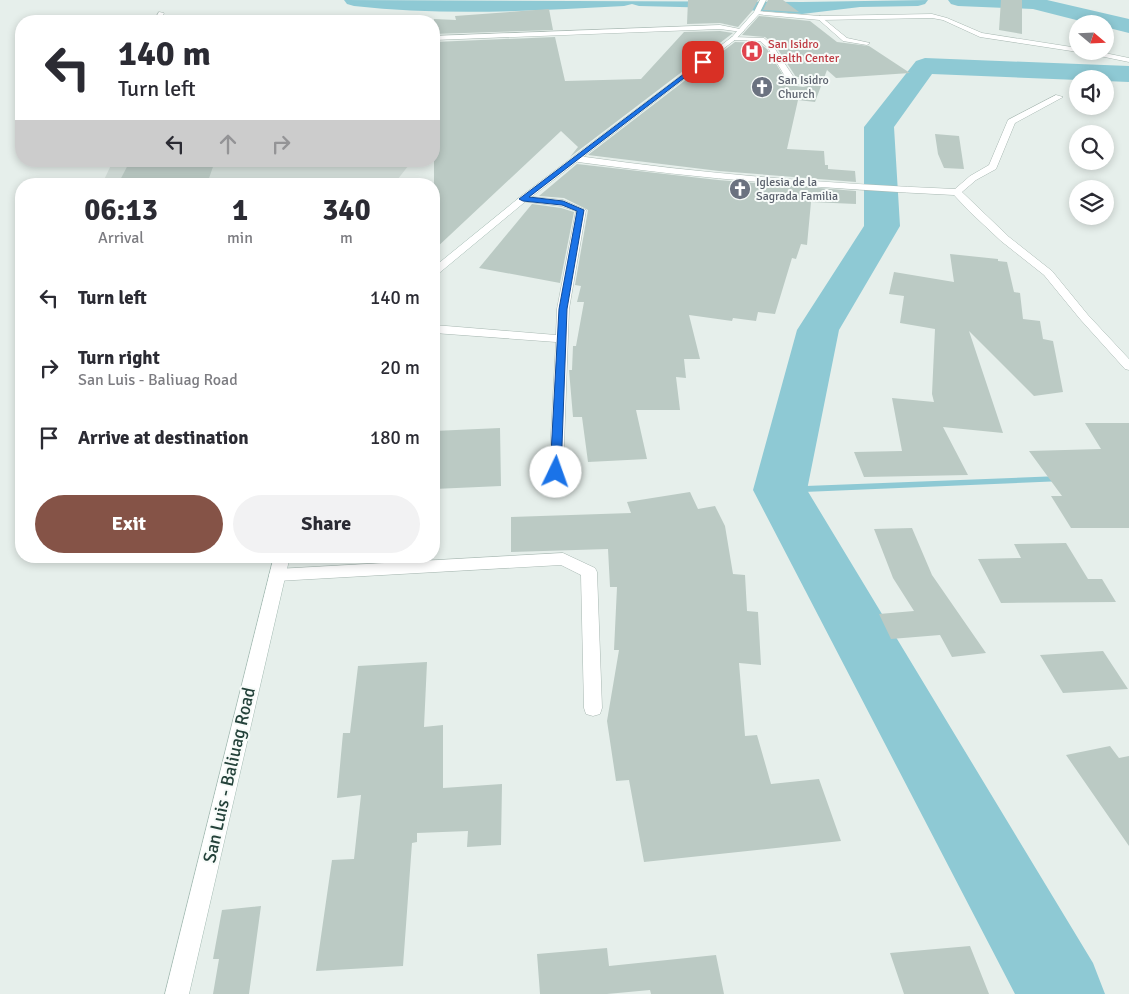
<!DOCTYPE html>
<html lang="en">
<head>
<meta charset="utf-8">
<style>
	:root { --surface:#fff; --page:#f2f2f3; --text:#2b2b33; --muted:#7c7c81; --accent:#855347 }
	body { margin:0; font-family:Signika,sans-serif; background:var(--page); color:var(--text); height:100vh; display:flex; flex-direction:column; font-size:19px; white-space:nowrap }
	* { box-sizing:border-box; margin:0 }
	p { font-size:16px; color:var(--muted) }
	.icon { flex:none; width:28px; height:28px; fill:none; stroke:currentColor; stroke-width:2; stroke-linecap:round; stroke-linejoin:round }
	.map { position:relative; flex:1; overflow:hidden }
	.sheet { position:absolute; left:15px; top:178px; width:425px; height:385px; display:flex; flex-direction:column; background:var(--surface); border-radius:20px; box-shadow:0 2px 8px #0003 }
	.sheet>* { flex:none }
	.top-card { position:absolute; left:15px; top:15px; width:425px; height:152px; border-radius:20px; box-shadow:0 2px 8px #0003; background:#fff; color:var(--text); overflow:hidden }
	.needle { width:32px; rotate:109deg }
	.tools { position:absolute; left:1069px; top:15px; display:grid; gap:10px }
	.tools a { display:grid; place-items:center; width:45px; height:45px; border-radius:50%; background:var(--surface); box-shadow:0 2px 8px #0003; font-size:25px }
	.pin { position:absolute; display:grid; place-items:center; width:42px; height:42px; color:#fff; margin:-21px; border-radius:10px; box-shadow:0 2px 8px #0006 }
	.me { position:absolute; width:55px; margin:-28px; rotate:3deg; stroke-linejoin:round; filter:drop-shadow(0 0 4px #0008) }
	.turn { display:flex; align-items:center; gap:18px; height:105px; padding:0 20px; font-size:22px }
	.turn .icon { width:65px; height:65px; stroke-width:2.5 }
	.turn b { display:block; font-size:35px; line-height:42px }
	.lanes { display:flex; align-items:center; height:48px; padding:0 20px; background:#0003; justify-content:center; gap:25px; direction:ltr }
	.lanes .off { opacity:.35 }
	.eta { display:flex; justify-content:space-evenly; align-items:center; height:85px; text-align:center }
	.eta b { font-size:30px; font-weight:700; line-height:35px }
	.cta { display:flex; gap:10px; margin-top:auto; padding:10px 20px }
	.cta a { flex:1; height:58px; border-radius:30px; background:var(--accent); color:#fff; font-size:20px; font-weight:700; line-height:58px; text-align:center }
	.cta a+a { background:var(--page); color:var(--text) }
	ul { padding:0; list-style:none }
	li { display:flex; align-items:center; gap:15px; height:70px; padding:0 20px }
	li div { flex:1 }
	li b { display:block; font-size:19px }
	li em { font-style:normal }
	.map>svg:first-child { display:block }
	.built { fill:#d4dfda }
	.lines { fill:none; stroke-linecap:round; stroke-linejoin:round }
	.stream { fill:#8ec9d4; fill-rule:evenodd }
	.river { fill:#8ec9d4; fill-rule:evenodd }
	.building { fill:#bbcac4 }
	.lane-casing { stroke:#a8b8b2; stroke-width:1 }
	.street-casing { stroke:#a8b8b2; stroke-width:1 }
	.secondary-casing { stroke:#a4bbb3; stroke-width:1 }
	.lane { fill:#fff; fill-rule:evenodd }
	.street { fill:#fff; fill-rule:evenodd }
	.secondary { fill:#fff; fill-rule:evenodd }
	.route { fill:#1a73e8; stroke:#114b97 }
	.labels { text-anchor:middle; stroke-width:4; stroke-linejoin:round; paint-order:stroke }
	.far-health-label { font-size:12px; fill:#be3a42; stroke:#f7fbf9; text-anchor:start }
	.far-worship-label { font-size:12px; fill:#5b616d; stroke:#f7fbf9; text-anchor:start }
	.near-street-label { font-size:18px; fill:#24423a; stroke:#f7fbf9 }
</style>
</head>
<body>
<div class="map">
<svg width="1129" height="994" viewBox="0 0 1129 994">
	<rect width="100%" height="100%" fill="#e6efeb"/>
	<path class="built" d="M 113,161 L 412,161 L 394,184 L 102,184 Z"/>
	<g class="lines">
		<path class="stream" d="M 1060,476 L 1063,477 L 1064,479 L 1063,481 L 780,493 L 776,490 L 780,487 Z"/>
		<path class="river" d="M 344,0 L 802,2 L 928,0 L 925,4 L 918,6 L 860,7 L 802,14 L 720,8 L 639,6 L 632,4 L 624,6 C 534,11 444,16 354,6 L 347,4 Z
			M 948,0 L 1047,0 L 1129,19 L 1129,33 L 1105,27 L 1105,24 L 1092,24 L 1033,9 L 958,6 L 951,4 Z
			M 925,58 L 1129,66 L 1129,82 L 1105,81 L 1105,79 L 1078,80 L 932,74 L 894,127 L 900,226 L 839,330 L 807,490 L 1093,963 L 1105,994 L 1015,994 L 753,490 L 797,330 L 864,226 L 864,127 L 916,61 Z"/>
	</g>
	<path class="building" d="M 688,0 L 758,0 L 752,11 L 738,27 L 720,23 L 687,24 Z
		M 768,0 L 783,0 L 799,12 L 763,10 Z
		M 1001,0 L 1022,0 L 1022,34 L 999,30 Z
		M 549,9 L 553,30 L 434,34 L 434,19 L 456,20 L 455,16 Z
		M 759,16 L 810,21 L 837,42 L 869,46 L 910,73 L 836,78 L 827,70 L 815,102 L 798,100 L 787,149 L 824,151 L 825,165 L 828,165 L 828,169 L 855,171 L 856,182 L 719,171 L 588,155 L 735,42 L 759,43 L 767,49 L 789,85 L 803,87 L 822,83 L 821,80 L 816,78 L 796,77 L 775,45 L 765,37 L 742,35 Z
		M 720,31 L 733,33 L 570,157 L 578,147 L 561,131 L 434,250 L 434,42 L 555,37 L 565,81 L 641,79 L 684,32 Z
		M 935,134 L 959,136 L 964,169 L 944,168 L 938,154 Z
		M 130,161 L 215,161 L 207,184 L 118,184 Z
		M 577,164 L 718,180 L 856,191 L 856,204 L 811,202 L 807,245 L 801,244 L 796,259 L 792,258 L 775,314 L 758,312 L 756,321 L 733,318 L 732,321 L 689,315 L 700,359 L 684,359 L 686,378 L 676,377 L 680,410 L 636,410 L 647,459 L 588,462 L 582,417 L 573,417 L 569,370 L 572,370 L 573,346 L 576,346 L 584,302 L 577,302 L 581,286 L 575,285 L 588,210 L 564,198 L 539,196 Z
		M 532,204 L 561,208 L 574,212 L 560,283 L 479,268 Z
		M 950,254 L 998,259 L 998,261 L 1007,262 L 1014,292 L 1020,293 L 1023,319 L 1040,321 L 1043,339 L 1053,341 L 1063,392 L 1034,396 L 969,331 L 1003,433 L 943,427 L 968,475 L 864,477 L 854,452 L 902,451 L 892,398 L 934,402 L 932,394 L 935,329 L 900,323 L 904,296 L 889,294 L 894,272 L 954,282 Z
		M 1085,423 L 1129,423 L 1129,528 L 1071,528 L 1051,496 L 1062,496 L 1029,451 L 1101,449 Z
		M 500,428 L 501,486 L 434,489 L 434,431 Z
		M 690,492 L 698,509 L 715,506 L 725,526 L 733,574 L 745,575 L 747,611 L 758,612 L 761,665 L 739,663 L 745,736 L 757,735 L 771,784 L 819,779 L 841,841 L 644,862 L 629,780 L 616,781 L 607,721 L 619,650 L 614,650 L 617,587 L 610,587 L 608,549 L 511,552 L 511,517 L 631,513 L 627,502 Z
		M 912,528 L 932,575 L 986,653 L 952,657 L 940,635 L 891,639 L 879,614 L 914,611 L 893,578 L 874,529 Z
		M 1066,543 L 1088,579 L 1102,579 L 1116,602 L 1001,603 L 978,559 L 1021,558 L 1014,544 Z
		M 1103,651 L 1128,689 L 1063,693 L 1040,655 Z
		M 427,662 L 424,727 L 443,725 L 443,788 L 502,784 L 501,845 L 467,847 L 468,831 L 417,833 L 417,842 L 412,843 L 403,966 L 316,971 L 332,860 L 354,859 L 361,795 L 337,798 L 343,733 L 350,733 L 358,666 Z
		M 1110,746 L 1119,758 L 1129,756 L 1129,846 L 1066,755 Z
		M 261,906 L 249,994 L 213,994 L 219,959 L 213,959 L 222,910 Z
		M 970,946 L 989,994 L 904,994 L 890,953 Z
		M 607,948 L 609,966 L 716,955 L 724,994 L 651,994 L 650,990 L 607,994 L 540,994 L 537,954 Z"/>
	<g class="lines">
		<g class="lane-casing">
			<path id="lane" d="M 820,16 L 847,38 L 870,43 L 867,45 L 843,41 L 818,19 Z"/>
		</g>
		<g class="street-casing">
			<path id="street" d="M 757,11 L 820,16 L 932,14 L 947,18 L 982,33 L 1078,48 L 1078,51 L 1095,51 L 1129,58 L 1129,62 L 1080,52 L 1078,52 L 980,37 L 943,20 L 932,18 L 820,20 L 755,14 Z
				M 159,12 L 164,13 L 160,21 L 154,21 Z
				M 720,25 L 745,30 L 742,32 L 720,29 L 434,40 L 434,36 Z
				M 732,37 L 764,38 L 773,46 L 795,79 L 816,80 L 820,82 L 803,85 L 789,83 L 768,48 L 760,41 L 734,40 L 731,38 Z
				M 1056,95 L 1063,97 L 1015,123 L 996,169 L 976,180 L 962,192 L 1009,237 L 1052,271 L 1088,315 L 1129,359 L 1129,370 L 1125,369 L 1080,319 L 1044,275 L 1001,241 L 969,211 L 954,195 C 828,189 703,179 578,162 L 574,159 L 578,156 C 703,174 829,184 955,189 L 970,176 L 989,165 L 1008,120 Z
				M 523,196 L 563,200 L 586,210 L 569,309 L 563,472 L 561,475 L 551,475 L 549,472 L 556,342 L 434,333 L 434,325 L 556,335 L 557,309 L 576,211 L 561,206 L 520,201 L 518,199 Z
				M 563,553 L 595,568 L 597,572 L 602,708 L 600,714 L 593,716 L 586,714 L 584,708 L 581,575 L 561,565 L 277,581 L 271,579 L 269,575 L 271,571 L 277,569 Z"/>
		</g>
		<g class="secondary-casing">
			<path id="secondary" d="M 760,0 L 766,0 L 759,14 L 736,39 L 526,201 L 438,274 L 434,275 L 434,267 L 520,197 L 732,37 L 754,12 Z
				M 274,556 L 290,556 L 189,994 L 165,994 Z"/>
		</g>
		<use href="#lane" class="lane"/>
		<use href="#street" class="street"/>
		<use href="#secondary" class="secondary"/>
	</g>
	<path class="route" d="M 701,61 L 705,62 L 529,197 L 563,201 L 584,210 L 567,309 L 561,472 L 560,474 L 552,474 L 550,472 L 559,309 L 577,211 L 562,205 L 523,201 L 519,199 Z"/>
	<defs>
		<g id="hospital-disc" transform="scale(1.125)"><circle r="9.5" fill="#e0444e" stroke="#f7fbf9"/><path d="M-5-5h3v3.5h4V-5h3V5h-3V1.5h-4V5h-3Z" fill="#fff"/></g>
		<g id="church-disc" transform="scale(1.125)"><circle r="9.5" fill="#6b7280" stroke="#f7fbf9"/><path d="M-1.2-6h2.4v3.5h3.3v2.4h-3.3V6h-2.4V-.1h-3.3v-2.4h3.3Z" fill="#fff"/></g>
	</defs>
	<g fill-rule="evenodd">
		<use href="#hospital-disc" x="752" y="51"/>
		<use href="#church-disc" x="762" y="87"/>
		<use href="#church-disc" x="740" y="189"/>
	</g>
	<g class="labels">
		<g class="far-health-label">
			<text x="768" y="48">San Isidro<tspan x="768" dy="14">Health Center</tspan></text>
		</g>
		<g class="far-worship-label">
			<text x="778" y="84">San Isidro<tspan x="778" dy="14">Church</tspan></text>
			<text x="756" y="186">Iglesia de la<tspan x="756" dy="14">Sagrada Familia</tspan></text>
		</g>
		<g class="near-street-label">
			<text transform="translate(229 775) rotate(-77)" y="6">San Luis - Baliuag Road</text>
		</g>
	</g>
</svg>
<div class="tools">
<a><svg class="needle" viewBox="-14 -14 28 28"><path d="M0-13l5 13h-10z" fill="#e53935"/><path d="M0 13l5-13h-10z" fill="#7c7c81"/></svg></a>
<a><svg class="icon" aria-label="sound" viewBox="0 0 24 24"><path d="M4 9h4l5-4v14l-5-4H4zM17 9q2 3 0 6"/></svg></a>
<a><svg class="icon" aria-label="search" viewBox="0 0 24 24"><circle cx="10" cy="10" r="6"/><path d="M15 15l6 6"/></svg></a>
<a><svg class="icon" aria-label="layers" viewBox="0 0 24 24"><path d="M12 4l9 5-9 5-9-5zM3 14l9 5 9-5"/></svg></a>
</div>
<div class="pin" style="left:703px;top:62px;background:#d93025"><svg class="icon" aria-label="arrive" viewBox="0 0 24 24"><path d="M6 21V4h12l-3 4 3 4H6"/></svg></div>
<svg class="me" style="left:556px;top:472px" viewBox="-20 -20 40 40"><circle r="19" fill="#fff"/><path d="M0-13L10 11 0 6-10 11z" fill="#1a73e8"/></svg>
<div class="top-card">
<div class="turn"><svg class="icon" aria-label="left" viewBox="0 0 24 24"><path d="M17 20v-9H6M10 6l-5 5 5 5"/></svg><div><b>140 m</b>Turn left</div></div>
<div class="lanes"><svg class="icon" aria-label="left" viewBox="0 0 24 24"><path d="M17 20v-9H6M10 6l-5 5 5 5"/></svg><svg class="icon off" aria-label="ahead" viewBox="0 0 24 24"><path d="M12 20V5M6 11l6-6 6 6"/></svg><svg class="icon off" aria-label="right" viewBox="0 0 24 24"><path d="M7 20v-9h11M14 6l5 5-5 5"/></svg></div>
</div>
<section class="sheet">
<div class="eta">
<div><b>06:13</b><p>Arrival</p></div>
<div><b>1</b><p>min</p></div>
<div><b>340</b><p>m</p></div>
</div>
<ul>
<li><svg class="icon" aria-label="left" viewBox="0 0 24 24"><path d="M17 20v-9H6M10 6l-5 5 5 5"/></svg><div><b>Turn left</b></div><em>140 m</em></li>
<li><svg class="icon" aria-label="right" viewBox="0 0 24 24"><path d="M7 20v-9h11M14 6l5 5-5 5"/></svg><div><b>Turn right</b><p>San Luis - Baliuag Road</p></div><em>20 m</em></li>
<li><svg class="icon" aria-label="arrive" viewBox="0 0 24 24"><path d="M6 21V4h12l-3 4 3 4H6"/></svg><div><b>Arrive at destination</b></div><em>180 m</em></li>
</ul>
<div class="cta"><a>Exit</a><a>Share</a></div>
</section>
</div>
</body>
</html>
